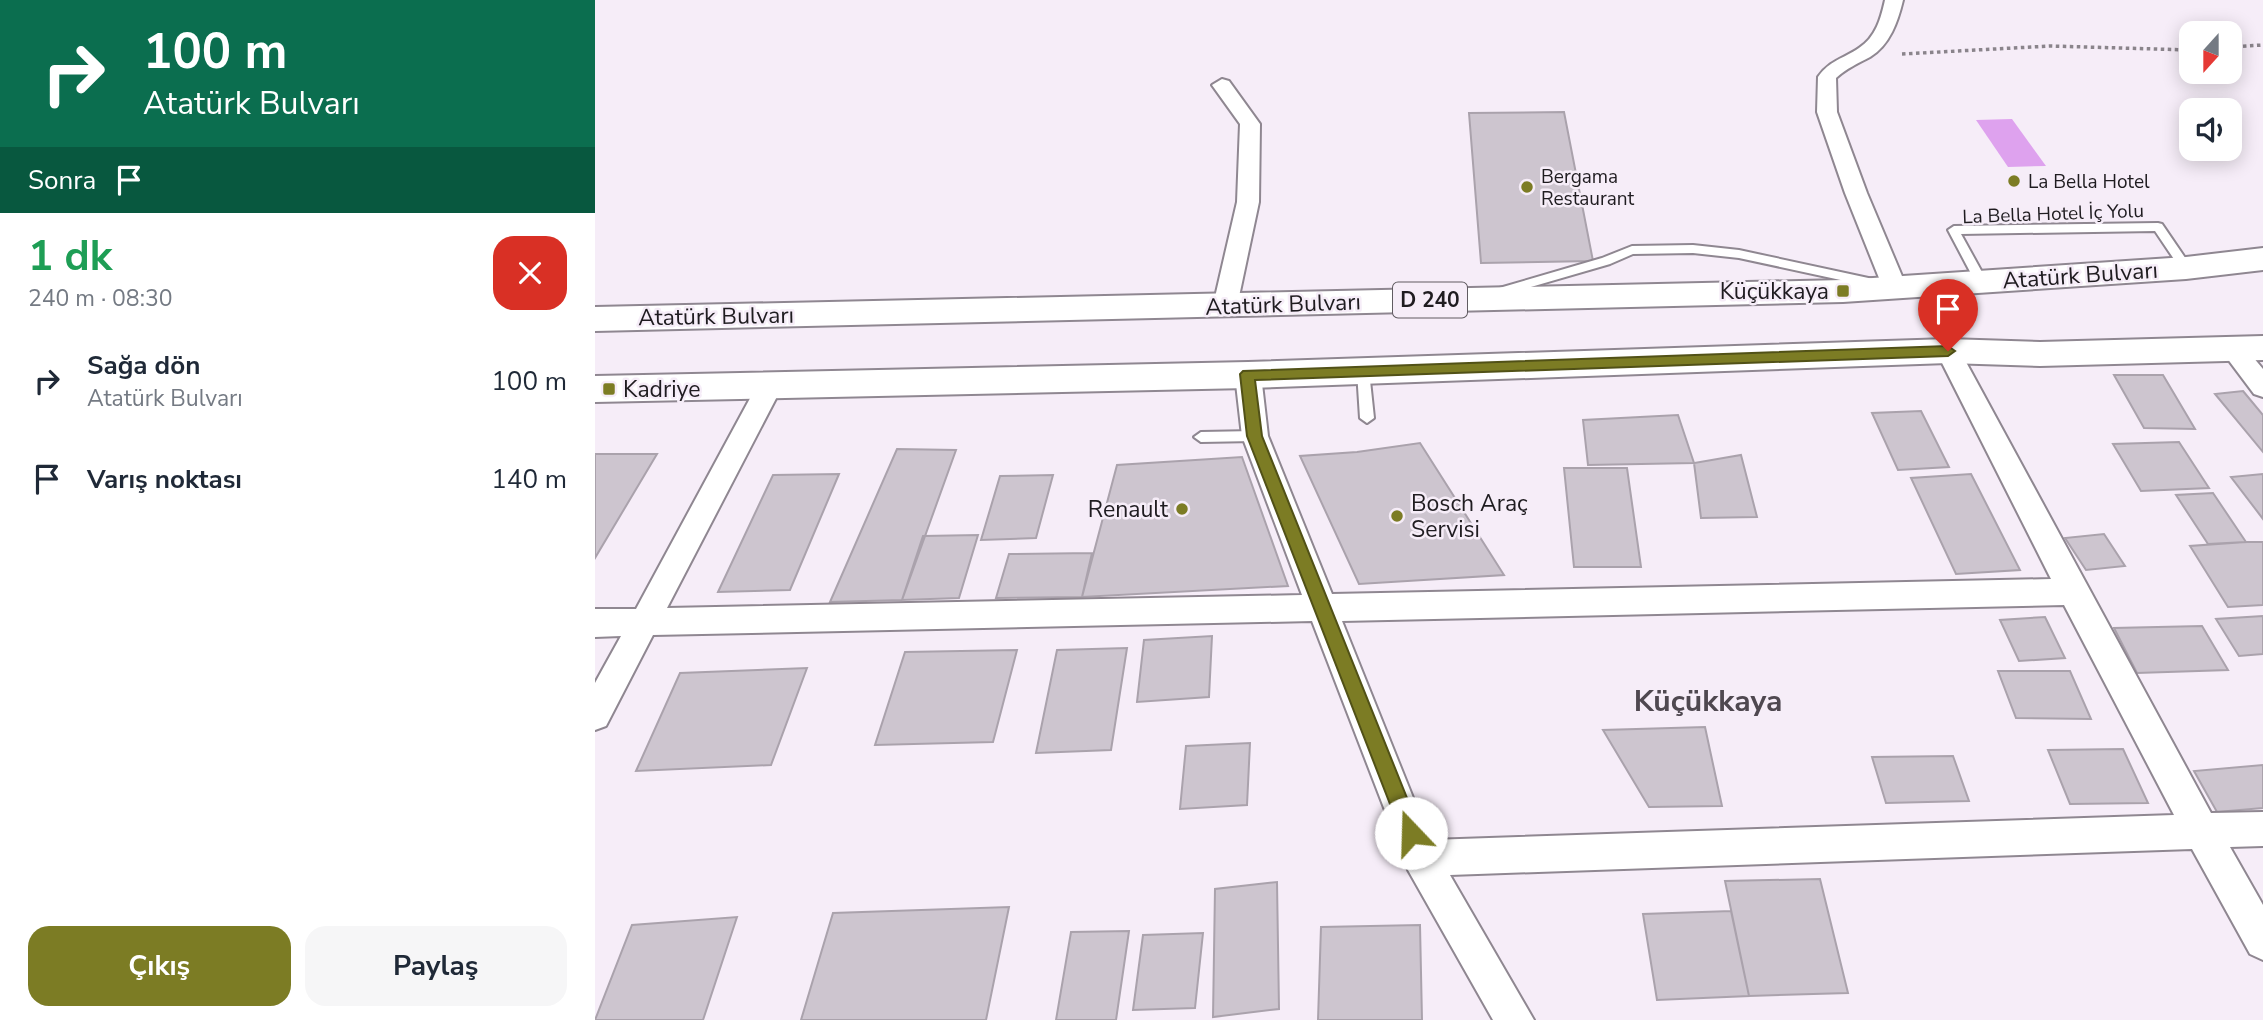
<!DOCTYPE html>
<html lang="tr">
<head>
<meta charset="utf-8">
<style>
	:root { --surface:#fff; --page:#f6f6f7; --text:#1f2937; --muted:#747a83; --accent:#7c7c24 }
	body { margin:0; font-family:"Nunito Sans",sans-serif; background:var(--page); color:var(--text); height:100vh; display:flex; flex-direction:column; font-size:26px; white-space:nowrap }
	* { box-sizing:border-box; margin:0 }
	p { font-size:23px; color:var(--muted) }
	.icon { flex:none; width:38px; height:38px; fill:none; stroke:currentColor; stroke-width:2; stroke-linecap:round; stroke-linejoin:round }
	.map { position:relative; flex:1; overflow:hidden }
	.drawer { display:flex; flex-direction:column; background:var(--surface); width:595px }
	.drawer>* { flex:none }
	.top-card { background:#0b6e4f; color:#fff; overflow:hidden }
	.needle { width:46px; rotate:201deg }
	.buttons { position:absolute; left:1584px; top:21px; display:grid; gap:14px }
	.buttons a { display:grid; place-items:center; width:63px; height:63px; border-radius:14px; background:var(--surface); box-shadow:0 4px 18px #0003; font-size:35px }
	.pin { position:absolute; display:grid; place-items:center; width:60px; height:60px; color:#fff; margin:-72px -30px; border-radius:50% 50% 50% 0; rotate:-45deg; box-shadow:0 0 7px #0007 }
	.pin .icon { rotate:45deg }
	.me { position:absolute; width:77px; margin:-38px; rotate:339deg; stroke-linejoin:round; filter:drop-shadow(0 0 5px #0008) }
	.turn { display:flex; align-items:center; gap:24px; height:147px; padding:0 28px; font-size:32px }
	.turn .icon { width:91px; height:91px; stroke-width:2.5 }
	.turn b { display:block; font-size:49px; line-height:60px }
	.then { display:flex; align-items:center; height:66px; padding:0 28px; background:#0003; gap:14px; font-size:26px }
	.round { display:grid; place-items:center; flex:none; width:74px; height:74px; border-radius:21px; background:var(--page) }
	.headline { display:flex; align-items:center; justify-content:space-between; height:119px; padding:0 28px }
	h1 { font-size:42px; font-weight:700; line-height:52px; color:#1e9e55 }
	.primary-button { display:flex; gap:14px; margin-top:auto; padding:14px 28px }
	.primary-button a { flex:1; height:80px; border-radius:21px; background:var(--accent); color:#fff; font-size:28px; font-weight:700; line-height:80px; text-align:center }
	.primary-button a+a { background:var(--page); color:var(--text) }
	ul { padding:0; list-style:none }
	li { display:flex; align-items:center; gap:21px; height:98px; padding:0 28px }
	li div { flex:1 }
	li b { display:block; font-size:26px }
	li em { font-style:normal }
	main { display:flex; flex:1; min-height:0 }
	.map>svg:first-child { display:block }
	.water { fill:#dea2ee }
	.building { fill:#cdc5cf; stroke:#aaa2ac; stroke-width:2 }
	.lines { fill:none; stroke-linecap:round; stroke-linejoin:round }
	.lane-casing { stroke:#8f8791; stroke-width:4 }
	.street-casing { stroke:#8f8791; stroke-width:4 }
	.highway-casing { stroke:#8f8791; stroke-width:4 }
	.path { stroke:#8a848b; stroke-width:3.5; stroke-dasharray:3.5 3.5; stroke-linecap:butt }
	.lane { fill:#fff; fill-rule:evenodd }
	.street { fill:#fff; fill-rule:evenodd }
	.highway { fill:#fff; fill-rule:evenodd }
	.route { fill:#7c7c24; stroke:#515117; stroke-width:2 }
	.poi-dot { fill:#7c7c24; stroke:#f6edf8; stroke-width:2.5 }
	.labels { text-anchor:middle; stroke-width:5; stroke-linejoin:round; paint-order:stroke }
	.far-poi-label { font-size:19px; fill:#1f1c20; stroke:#f6edf8; text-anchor:start }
	.far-street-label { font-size:19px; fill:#1f1c20; stroke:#f6edf8 }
	.shield { fill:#f6edf8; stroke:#605b61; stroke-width:2 }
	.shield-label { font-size:21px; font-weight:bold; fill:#1f1c20 }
	.street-label { font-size:23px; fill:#1f1c20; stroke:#f6edf8 }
	.poi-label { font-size:23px; fill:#1f1c20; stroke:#f6edf8; text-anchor:end }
	.district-label { font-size:30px; font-weight:bold; fill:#4f4850; stroke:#f6edf8 }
</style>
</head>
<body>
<main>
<section class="drawer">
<div class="top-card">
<div class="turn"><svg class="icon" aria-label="right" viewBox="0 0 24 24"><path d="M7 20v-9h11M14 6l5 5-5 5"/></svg><div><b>100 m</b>Atatürk Bulvarı</div></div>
<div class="then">Sonra<svg class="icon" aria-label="arrive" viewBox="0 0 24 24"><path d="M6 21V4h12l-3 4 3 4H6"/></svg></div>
</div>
<div class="headline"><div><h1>1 dk</h1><p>240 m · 08:30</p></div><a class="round" style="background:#d93025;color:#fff"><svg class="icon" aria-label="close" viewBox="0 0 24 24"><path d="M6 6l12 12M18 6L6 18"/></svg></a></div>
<ul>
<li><svg class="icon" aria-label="right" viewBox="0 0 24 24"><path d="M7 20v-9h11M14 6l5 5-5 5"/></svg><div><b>Sağa dön</b><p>Atatürk Bulvarı</p></div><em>100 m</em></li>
<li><svg class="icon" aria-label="arrive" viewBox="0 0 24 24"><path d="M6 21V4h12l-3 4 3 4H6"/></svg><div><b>Varış noktası</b></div><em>140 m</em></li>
</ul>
<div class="primary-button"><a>Çıkış</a><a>Paylaş</a></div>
</section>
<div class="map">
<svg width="1668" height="1020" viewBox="0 0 1668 1020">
	<rect width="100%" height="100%" fill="#f6edf8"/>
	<path class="water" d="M 1417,119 L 1451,166 L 1413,167 L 1381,120 Z"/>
	<path class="building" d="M 969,112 L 998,261 L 886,263 L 874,113 Z
		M 1519,375 L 1568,375 L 1600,429 L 1549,428 Z
		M 1648,391 L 1668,415 L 1668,452 L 1620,394 Z
		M 1326,411 L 1354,467 L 1303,470 L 1277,413 Z
		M 1083,415 L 1099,463 L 993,465 L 988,420 Z
		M 1584,442 L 1614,488 L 1546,491 L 1518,444 Z
		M 825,443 L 909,575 L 764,584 L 705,456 L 762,452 Z
		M 302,449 L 361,450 L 307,600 L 235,602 Z
		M 0,454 L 62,454 L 0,558 Z
		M 1146,455 L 1162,517 L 1106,518 L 1099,463 Z
		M 647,457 L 693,586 L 487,597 L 522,465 Z
		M 969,468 L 1032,468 L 1046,567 L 979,567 Z
		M 244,474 L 195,590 L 123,592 L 178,475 Z
		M 1376,474 L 1425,570 L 1361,574 L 1316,478 Z
		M 1668,474 L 1668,519 L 1636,477 Z
		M 458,475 L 441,538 L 386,540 L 405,476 Z
		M 1618,493 L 1651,542 L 1613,544 L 1581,495 Z
		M 1509,534 L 1530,566 L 1491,570 L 1470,538 Z
		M 383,535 L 364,598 L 307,600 L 328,536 Z
		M 1651,542 L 1668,542 L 1668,605 L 1633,607 L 1595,546 Z
		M 497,553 L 487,597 L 401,598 L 414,554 Z
		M 1668,616 L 1668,654 L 1644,656 L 1621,619 Z
		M 1450,617 L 1470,658 L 1424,661 L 1405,620 Z
		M 1607,626 L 1633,670 L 1542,673 L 1519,628 Z
		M 617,636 L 614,697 L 542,702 L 549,640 Z
		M 532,648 L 516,750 L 441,753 L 462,650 Z
		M 422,650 L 398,742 L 280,745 L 310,652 Z
		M 212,668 L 176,765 L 41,771 L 85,673 Z
		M 1403,671 L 1475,671 L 1496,719 L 1421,718 Z
		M 1110,727 L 1127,806 L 1054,807 L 1008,730 Z
		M 655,743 L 652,805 L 585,809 L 591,746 Z
		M 1528,749 L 1553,803 L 1475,804 L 1453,750 Z
		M 1358,756 L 1374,801 L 1291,803 L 1277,757 Z
		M 1668,765 L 1668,808 L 1622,812 L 1599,771 Z
		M 1225,879 L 1253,993 L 1154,996 L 1130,881 Z
		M 682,882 L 684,1009 L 618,1017 L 620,889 Z
		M 414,907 L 391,1020 L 206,1020 L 238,913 Z
		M 1136,911 L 1154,996 L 1062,1000 L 1048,914 Z
		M 142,917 L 108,1020 L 0,1020 L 37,925 Z
		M 825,925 L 827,1020 L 723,1020 L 726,927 Z
		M 534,931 L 521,1020 L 461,1020 L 476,932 Z
		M 608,933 L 600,1008 L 538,1010 L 548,935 Z"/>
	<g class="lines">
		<g class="lane-casing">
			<path id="lane" d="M 1563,223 L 1567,224 L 1595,265 L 1595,271 L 1587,271 L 1560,231 L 1366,234 L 1393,283 L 1387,287 L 1381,283 L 1353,230 L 1359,226 Z
				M 1098,245 L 1144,250 L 1278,279 L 1284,283 L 1278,287 L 1144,258 L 1098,253 L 1038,254 L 1015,264 L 905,296 L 899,292 L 901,289 L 1007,258 L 1037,246 Z
				M 768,366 L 774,371 L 779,418 L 772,423 L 765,418 L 762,371 Z
				M 660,431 L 667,436 L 660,441 L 606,442 L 599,437 L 606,432 Z"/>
		</g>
		<g class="street-casing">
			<path id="street" d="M 1290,0 L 1308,0 C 1303,21 1295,45 1275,57 C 1262,64 1252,68 1241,78 L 1242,112 L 1272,193 L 1312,288 L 1308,294 L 1300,296 L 1292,294 L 1288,288 L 1250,193 L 1222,112 L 1223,77 C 1235,60 1248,59 1264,48 C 1281,37 1286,18 1290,0 Z
				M 627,79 L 634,81 L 665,124 L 664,202 L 642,306 L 638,312 L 630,314 L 622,312 L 618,306 L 642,202 L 645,124 L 617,85 Z
				M 1638,341 L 1647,344 L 1668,369 L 1668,397 L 1659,394 L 1626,350 L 1629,344 Z
				M 1353,342 L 1362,345 L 1365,351 L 1616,813 L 1668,812 L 1668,846 L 1635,847 L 1668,905 L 1668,960 L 1655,954 L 1597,849 L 855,875 L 939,1020 L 898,1020 L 813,870 L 717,621 L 58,635 L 11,726 L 0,730 L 0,683 L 26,636 L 0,637 L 0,609 L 41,609 L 166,378 L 175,375 L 184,378 L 188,385 L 72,608 L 707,595 L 647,436 L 640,375 L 644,368 L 653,366 L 662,368 L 666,375 L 673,436 L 737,594 L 1456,579 L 1341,351 L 1344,345 ZM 1469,605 L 1579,815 L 835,840 L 747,621 Z"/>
		</g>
		<g class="highway-casing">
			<path id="highway" d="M 1668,248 L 1668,270 L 1591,279 L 1248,302 L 0,331 L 0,307 L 1248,280 L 1591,257 Z
				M 1668,336 L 1668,360 L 1445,366 L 1353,363 L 653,388 L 0,402 L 0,376 L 653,362 L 1353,339 L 1445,342 Z"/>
		</g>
		<path class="path" d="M 1634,47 L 1668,45
			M 1307,54 L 1456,46 L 1596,50"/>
		<use href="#lane" class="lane"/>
		<use href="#street" class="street"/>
		<use href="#highway" class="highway"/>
	</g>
	<path class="route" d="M 1353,346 L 1360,351 L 1353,356 L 660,380 L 667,436 L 826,833 L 823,840 L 816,843 L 809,840 L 652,436 L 645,374 L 648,371 Z"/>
	<g class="poi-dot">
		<circle cx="1419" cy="181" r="7"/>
		<circle cx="932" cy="187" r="7"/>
		<rect x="1241" y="284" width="14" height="14" rx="3.5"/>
		<rect x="7" y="382" width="14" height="14" rx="3.5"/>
		<circle cx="587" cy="509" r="7"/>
		<circle cx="802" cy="516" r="7"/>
	</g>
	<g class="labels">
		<g class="far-poi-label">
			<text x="946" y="183">Bergama<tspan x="946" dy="22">Restaurant</tspan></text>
			<text x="1433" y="188">La Bella Hotel</text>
		</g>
		<g class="far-street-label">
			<text transform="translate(1458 213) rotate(-2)" y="7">La Bella Hotel İç Yolu</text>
		</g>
		<rect class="shield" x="798" y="282.5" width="74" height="35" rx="5"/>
		<g class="shield-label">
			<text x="835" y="307">D 240</text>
		</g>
		<g class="street-label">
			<text transform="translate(1485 275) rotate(-4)" y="8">Atatürk Bulvarı</text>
			<text transform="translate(688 304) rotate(-2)" y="8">Atatürk Bulvarı</text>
			<text transform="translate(121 316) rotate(-1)" y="8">Atatürk Bulvarı</text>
		</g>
		<g class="poi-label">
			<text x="1234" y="299">Küçükkaya</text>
			<text x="28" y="397" text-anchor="start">Kadriye</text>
			<text x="816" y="511" text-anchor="start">Bosch Araç<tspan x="816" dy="26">Servisi</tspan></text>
			<text x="573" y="517">Renault</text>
		</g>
		<g class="district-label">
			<text x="1113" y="711">Küçükkaya</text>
		</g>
	</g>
</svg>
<div class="buttons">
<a><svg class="needle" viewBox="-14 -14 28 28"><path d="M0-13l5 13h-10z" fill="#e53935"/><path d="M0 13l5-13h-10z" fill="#747a83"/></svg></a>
<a><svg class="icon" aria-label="sound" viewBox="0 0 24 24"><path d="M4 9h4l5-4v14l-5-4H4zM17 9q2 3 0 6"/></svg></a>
</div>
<div class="pin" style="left:1353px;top:351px;background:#d93025"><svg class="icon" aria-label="arrive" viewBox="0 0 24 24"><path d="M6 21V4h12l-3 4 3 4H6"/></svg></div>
<svg class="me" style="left:816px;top:833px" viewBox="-20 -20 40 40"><circle r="19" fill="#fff"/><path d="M0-13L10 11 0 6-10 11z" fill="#7c7c24"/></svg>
</div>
</main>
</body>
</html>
